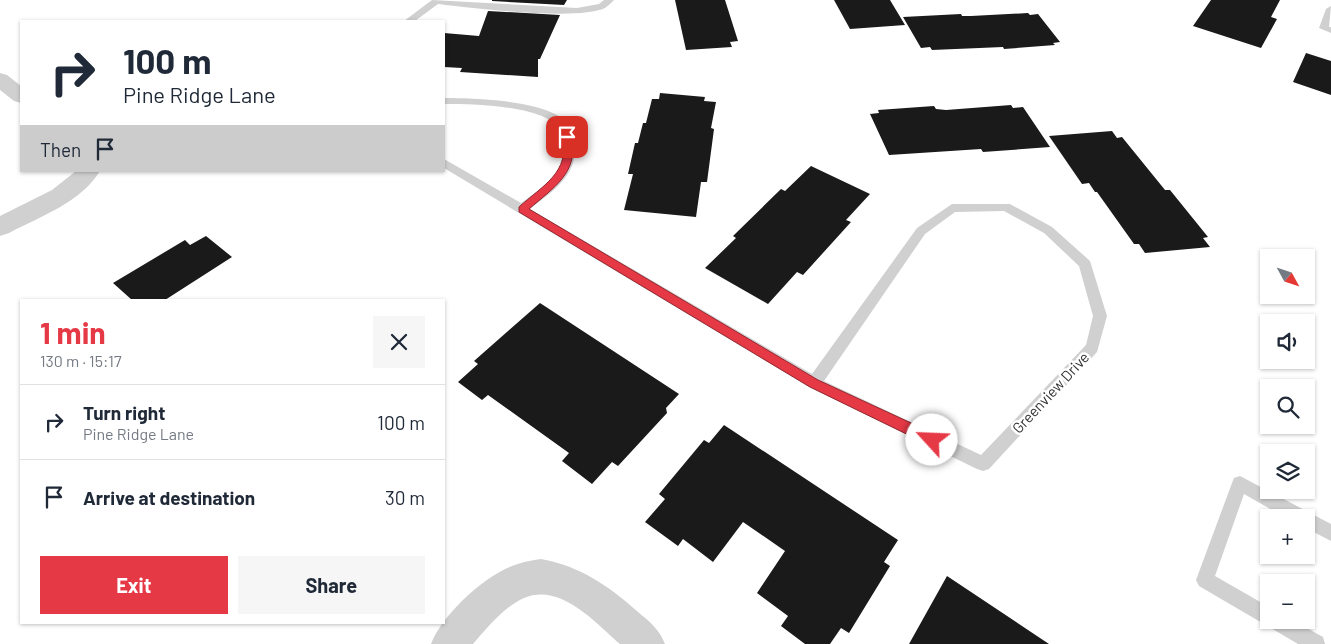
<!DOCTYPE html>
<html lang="en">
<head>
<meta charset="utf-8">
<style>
	:root { --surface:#fff; --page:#f6f6f7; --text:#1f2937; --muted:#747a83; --line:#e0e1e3; --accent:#e63946 }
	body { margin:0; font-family:Barlow,sans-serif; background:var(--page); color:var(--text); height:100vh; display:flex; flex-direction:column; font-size:19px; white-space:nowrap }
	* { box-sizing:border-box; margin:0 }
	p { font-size:16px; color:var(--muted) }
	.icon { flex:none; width:28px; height:28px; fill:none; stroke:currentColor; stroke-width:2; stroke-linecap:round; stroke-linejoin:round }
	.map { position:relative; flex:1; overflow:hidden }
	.side { position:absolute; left:20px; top:299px; width:425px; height:325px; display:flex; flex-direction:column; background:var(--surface); border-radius:0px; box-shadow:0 1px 4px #0004 }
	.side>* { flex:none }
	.top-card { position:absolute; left:20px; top:20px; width:425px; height:152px; border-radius:0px; box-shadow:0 1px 4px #0004; background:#fff; color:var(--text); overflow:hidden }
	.needle { width:32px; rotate:130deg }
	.fabs { position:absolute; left:1260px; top:249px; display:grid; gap:10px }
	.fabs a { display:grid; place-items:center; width:55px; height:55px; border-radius:0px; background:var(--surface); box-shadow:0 1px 4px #0004; font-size:25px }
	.pin { position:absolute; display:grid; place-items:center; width:42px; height:42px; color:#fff; margin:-21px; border-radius:10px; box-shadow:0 2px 8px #0006 }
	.me { position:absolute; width:55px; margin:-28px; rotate:295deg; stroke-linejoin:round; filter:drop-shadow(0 0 4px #0008) }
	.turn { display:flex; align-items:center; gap:18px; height:105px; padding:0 20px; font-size:22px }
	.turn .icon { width:65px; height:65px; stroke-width:2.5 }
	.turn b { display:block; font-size:35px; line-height:42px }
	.then { display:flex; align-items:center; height:48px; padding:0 20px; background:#0003; gap:10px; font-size:19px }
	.round { display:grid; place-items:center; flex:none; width:52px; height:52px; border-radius:0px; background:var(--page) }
	.head { display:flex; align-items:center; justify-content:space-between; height:85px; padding:0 20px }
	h1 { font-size:30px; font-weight:700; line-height:38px; color:var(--accent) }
	.action { display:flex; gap:10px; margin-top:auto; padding:10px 20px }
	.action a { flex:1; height:58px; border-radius:0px; background:var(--accent); color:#fff; font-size:20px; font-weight:700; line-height:58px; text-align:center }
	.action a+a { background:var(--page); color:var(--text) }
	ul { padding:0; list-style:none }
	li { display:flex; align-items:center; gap:15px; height:75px; padding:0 20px; border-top:1px solid var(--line) }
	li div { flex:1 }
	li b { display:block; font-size:19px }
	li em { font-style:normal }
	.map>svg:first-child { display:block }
	.building { fill:#1a1a1a }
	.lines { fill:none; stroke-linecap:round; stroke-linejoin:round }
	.lane { fill:#d0d0d0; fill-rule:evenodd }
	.street { fill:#d0d0d0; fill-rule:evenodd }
	.route { fill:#e63946; stroke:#96252e }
	.labels { text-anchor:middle; stroke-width:5; stroke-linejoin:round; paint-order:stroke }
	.street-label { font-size:15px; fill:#333; stroke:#fff }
</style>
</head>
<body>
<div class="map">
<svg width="1331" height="644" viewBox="0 0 1331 644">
	<rect width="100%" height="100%" fill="#fff"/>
	<path class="building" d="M 492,0 L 567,0 L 564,5 L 492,1 Z
		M 675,0 L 725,0 L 738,41 L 730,42 L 732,47 L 686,50 Z
		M 834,0 L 890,0 L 905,25 L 850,29 Z
		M 1211,0 L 1280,0 L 1271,17 L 1277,19 L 1261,48 L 1193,26 Z
		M 488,11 L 560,15 L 540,59 L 538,59 L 538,77 L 460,72 L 462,68 L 444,67 L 444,33 L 479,36 Z
		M 1028,13 L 1030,15 L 1038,14 L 1060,42 L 1053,43 L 1055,45 L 1004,49 L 1003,47 L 932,50 L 930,47 L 921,48 L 903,17 L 961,14 L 962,16 L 971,16 Z
		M 1306,53 L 1331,61 L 1331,95 L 1293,82 Z
		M 660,93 L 705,97 L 704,101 L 716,102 L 711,128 L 714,129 L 707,182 L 701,182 L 696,217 L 624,210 L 633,174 L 628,174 L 635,143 L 638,143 L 643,123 L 646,123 L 652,99 L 659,99 Z
		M 1011,105 L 1013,108 L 1023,107 L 1050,147 L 983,152 L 981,149 L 889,155 L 870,114 L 879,113 L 878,110 L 934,106 L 936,109 L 946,110 Z
		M 1112,131 L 1117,138 L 1122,137 L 1165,190 L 1170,190 L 1208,237 L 1203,238 L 1210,247 L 1145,253 L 1139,244 L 1134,244 L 1097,192 L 1095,192 L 1089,183 L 1082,184 L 1049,136 Z
		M 811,166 L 870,194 L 846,220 L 851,222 L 803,275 L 797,272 L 768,304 L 705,268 L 736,238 L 733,236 L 781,189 L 785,191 Z
		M 206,236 L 232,257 L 165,300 L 132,300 L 113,283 L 185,240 L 190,245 Z
		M 540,303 L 679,394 L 666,408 L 667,413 L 618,466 L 612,462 L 592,484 L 562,461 L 569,453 L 488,395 L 482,400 L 458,382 L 478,364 L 474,361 Z
		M 724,425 L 898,540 L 884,562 L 890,566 L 849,633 L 841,628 L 830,644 L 805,644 L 781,626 L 788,616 L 757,593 L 785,551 L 743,522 L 713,562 L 683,539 L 678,546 L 645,522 L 665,499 L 659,494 L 704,440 L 709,443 Z
		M 947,576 L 1049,644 L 909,644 Z"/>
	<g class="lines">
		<path class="lane" d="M 432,0 L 577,8 L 599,4 L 604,0 L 614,0 C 611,3 608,6 605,8 C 579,21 471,8 438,4 L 415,21 L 404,21 Z
			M 1331,6 L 1329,27 L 1331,27 L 1331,33 L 1319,28 L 1326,9 Z
			M 444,98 C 473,98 550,100 568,124 C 572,129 573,137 574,143 C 580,174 552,192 530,209 L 812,374 L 917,228 L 952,204 L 1010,204 L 1052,227 L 1090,261 L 1107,316 L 1097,352 L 989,469 L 983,471 L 977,469 L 809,387 L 444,168 L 444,159 L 521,203 C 533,194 547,186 556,174 C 562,166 564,155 563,145 C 562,139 562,131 558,127 C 541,105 470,104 444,104 ZM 1004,211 L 1044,233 L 1079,266 L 1093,316 L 1086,345 L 981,455 L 824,381 L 925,234 L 955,212 Z
			M 1240,476 L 1331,524 L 1331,541 L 1306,528 L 1306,518 L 1286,518 L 1244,494 L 1215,576 L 1269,607 L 1269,620 L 1292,620 L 1323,637 L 1325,644 L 1298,644 L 1199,586 L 1196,580 L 1232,483 L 1234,478 Z"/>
		<path class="street" d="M 0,73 L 7,75 L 21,86 L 21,103 L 14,101 L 0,90 Z
			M 76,171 L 100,171 C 80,203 41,216 9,233 L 0,236 L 0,216 L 52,190 Z
			M 541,559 C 580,566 609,586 638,612 C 650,622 659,629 665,644 L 620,644 C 596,623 560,582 524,598 C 504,607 488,627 473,644 L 431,644 C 443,613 489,571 521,563 C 527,561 534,560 541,559 Z"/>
	</g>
	<path class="route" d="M 567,134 L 571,137 C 580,172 553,188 529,209 L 818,380 L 937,435 L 938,440 L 937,444 L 932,445 L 927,444 L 810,387 L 519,212 L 519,207 C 542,186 571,172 562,137 Z"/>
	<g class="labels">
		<g class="street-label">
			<text transform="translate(1051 393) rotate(-47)" y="5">Greenview Drive</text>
		</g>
	</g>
</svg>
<div class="fabs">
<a><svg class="needle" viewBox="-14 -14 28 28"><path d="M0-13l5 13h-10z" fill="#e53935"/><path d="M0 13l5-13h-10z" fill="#747a83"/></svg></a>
<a><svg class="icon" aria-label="sound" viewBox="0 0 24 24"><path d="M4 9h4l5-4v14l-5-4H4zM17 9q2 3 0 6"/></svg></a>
<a><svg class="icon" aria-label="search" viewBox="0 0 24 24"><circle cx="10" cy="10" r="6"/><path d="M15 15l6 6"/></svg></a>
<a><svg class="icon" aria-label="layers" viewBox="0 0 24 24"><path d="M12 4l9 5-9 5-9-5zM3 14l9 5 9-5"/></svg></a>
<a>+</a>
<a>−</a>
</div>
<div class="pin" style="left:567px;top:137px;background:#d93025"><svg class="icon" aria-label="arrive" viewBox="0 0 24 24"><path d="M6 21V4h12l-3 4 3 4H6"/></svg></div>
<svg class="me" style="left:932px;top:440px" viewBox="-20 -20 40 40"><circle r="19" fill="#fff"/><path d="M0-13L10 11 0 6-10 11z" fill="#e63946"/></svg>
<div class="top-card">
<div class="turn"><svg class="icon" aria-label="right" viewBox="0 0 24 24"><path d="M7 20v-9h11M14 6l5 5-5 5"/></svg><div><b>100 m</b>Pine Ridge Lane</div></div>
<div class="then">Then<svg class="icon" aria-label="arrive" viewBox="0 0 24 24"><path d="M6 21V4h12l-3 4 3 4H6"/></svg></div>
</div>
<section class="side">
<div class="head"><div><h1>1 min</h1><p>130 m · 15:17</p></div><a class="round"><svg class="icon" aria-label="close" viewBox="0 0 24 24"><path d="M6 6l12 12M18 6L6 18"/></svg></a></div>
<ul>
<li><svg class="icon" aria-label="right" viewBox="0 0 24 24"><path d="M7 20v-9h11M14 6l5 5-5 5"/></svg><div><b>Turn right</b><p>Pine Ridge Lane</p></div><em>100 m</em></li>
<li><svg class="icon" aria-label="arrive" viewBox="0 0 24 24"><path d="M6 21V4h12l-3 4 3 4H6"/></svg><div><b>Arrive at destination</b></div><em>30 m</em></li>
</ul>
<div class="action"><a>Exit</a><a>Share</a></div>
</section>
</div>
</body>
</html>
